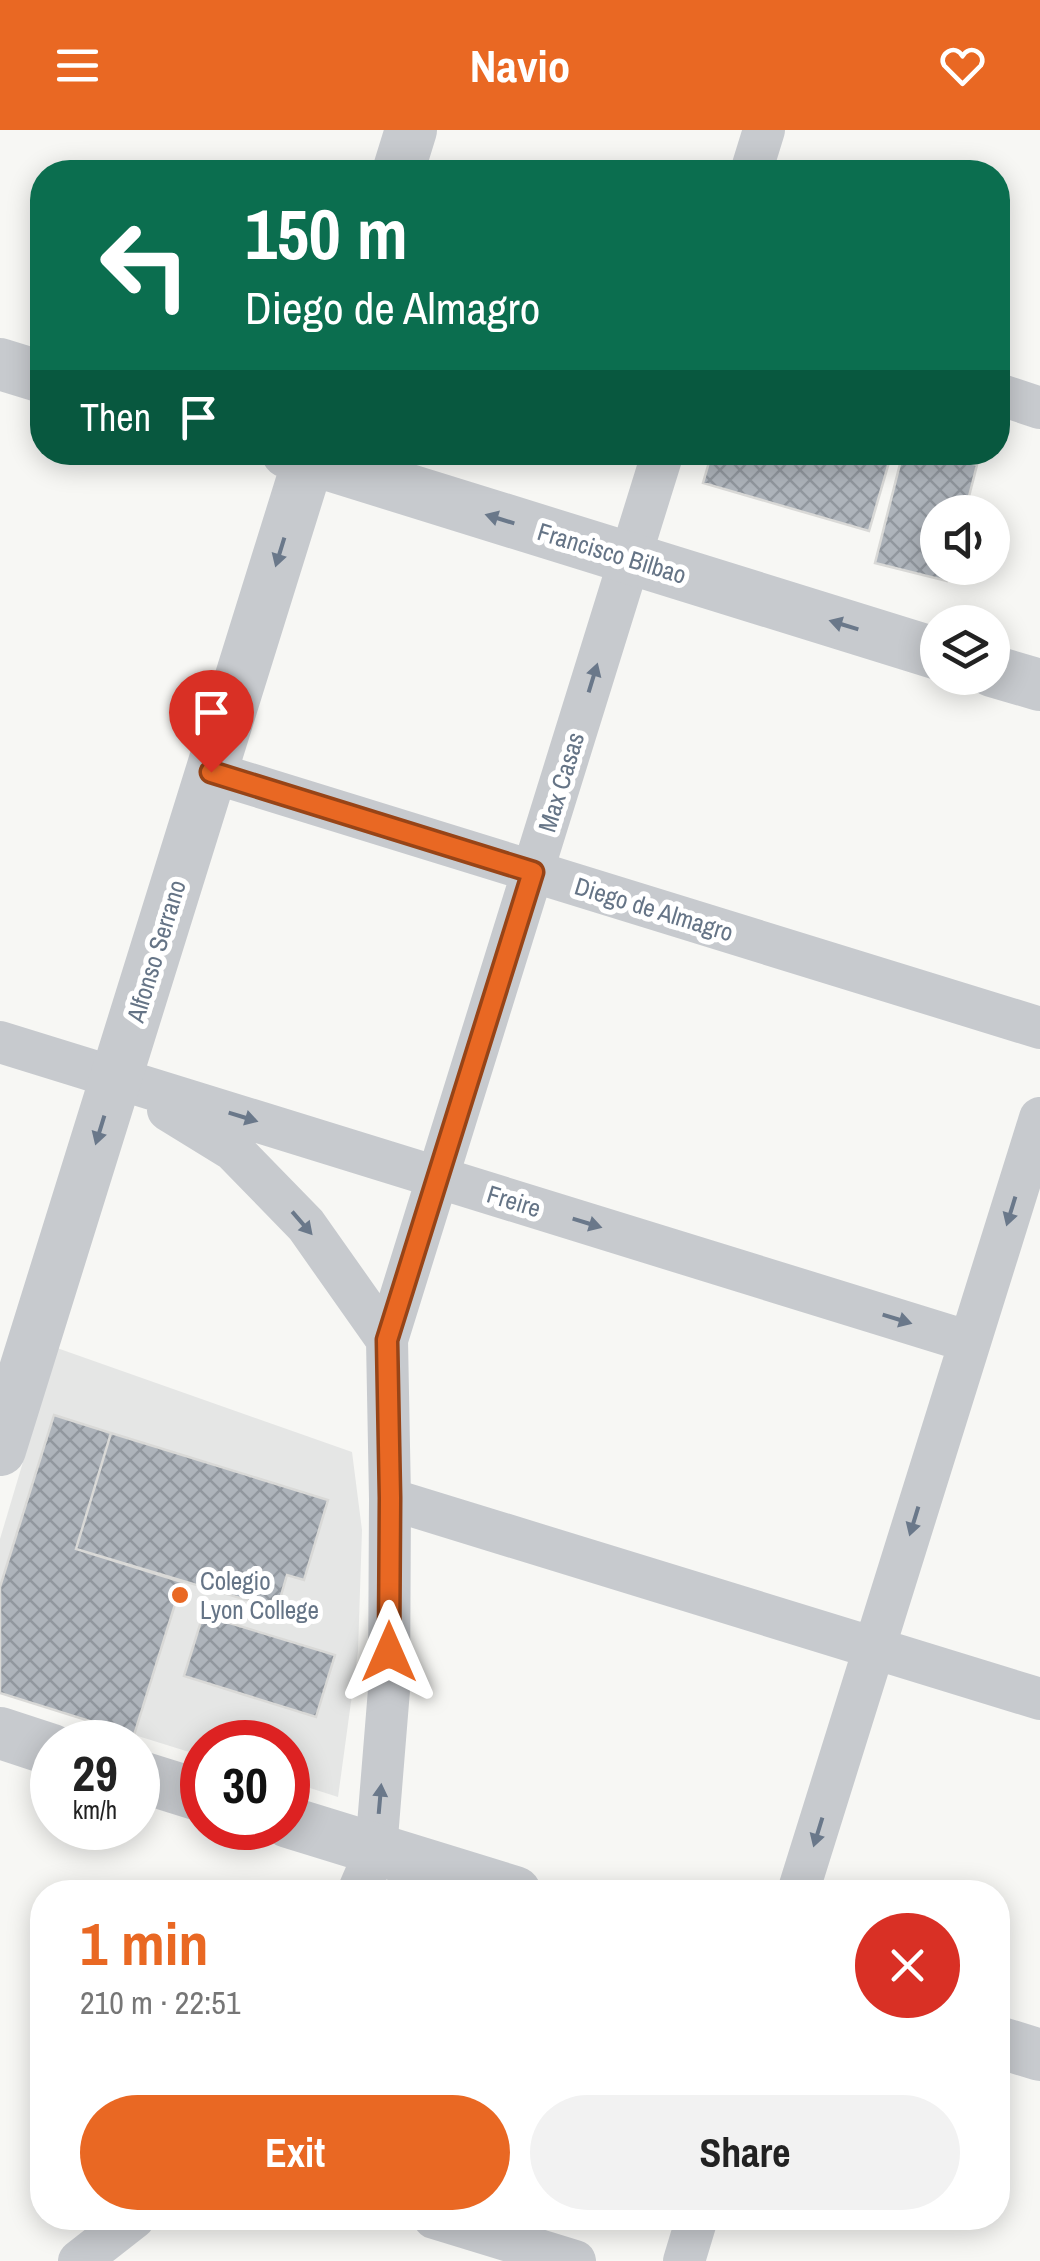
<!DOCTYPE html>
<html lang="en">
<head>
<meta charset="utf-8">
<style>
	:root { --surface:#fff; --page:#f2f2f2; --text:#222; --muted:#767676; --accent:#e96823 }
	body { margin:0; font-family:"Archivo Narrow",sans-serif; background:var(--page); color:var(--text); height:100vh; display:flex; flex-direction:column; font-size:38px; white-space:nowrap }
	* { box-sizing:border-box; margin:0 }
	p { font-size:32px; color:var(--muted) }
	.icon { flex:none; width:55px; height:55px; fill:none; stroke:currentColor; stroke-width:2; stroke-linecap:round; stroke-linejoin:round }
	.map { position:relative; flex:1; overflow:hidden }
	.sheet { position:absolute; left:30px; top:1750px; width:980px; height:350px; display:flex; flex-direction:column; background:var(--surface); border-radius:40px; box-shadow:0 5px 25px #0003 }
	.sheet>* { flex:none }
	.hud { position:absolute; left:30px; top:30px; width:980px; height:305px; border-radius:40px; box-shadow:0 5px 25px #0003; background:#0b6e4f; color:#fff; overflow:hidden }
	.fabs { position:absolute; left:920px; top:365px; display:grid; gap:20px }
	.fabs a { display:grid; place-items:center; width:90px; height:90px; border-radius:50%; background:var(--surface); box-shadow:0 5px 25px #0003; font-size:50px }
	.speed { position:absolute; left:30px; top:1590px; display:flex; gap:20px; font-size:50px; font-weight:700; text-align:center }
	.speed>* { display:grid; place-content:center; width:130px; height:130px; border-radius:50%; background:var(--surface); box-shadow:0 5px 25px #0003; line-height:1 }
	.speed small { font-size:25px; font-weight:400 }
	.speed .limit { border:15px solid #d22; background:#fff; color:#111 }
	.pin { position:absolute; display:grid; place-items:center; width:85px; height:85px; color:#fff; margin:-102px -42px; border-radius:50% 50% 50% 0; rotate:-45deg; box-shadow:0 0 10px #0007 }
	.pin .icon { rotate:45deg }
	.me { position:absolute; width:110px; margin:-55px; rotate:0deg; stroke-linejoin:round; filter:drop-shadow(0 0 8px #0008) }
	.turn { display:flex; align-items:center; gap:35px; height:210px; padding:0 50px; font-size:45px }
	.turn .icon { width:130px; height:130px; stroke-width:2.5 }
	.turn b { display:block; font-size:70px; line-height:85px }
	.then { display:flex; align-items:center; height:95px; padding:0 50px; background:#0003; gap:20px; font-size:38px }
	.round { display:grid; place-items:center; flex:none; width:105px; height:105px; border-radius:52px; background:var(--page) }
	.head { display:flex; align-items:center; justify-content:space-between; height:170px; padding:0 50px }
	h1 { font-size:60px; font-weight:700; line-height:75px; color:var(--accent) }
	.button { display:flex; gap:20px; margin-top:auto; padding:20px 50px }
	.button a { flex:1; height:115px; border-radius:60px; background:var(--accent); color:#fff; font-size:40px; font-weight:700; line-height:115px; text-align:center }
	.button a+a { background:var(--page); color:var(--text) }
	header { display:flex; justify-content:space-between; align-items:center; height:130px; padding:0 50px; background:var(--accent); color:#fff; font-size:45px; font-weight:700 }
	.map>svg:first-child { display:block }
	.built { fill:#e5e6e5 }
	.building { fill:url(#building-cross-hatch); stroke:#d9d9d7; stroke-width:2.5 }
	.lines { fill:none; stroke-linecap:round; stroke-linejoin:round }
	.minor { stroke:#c7cace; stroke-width:42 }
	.tertiary { stroke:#c7cace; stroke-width:52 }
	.oneway { fill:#6a788a }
	.route-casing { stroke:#974417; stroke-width:25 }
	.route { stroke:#e96823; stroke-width:18 }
	.poi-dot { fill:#e96823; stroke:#fff; stroke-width:4 }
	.labels { text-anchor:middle; stroke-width:10; stroke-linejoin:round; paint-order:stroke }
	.street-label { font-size:25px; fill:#657486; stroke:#fff }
	.poi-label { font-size:25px; fill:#657486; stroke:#fff; text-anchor:start }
</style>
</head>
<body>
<header><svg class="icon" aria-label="menu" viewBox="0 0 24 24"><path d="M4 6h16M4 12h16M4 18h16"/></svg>Navio<svg class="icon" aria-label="heart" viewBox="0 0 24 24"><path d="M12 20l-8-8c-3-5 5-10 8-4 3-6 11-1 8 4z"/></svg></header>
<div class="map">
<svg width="1040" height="2131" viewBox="0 0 1040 2131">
	<defs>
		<pattern id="building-cross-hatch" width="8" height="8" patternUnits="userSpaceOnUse" patternTransform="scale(2.5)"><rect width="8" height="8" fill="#aeb4bb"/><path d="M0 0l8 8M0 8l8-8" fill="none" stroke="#91979e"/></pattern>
	</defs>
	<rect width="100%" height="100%" fill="#f7f7f4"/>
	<path class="built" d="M 57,1218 L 352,1322 L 362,1400 L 358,1521 L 338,1667 L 288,1651 L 288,1612 L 202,1612 L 202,1626 L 0,1563 L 0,1409 Z"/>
	<path class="building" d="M 712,322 L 892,322 L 869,401 L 703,353 Z
		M 903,322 L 928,322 L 977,335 L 965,382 L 938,382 L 938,438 L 951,438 L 947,451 L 875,433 Z
		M 54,1285 L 111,1303 L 76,1419 L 182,1452 L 134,1605 L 0,1563 L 0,1457 Z
		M 111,1303 L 328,1370 L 304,1450 L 287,1445 L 277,1479 L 76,1419 Z
		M 203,1485 L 335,1525 L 316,1587 L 184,1546 Z"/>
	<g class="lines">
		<path class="minor" d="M 751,42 L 764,0
			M 998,264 L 1040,278
			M 211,642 L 1040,898
			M 0,912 L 970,1212
			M 168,980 L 233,1020 L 306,1095 L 387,1210
			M 390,1369 L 1040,1569
			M 358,1762 L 376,1720 L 389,1560 L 390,1369 L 387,1210 L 663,322
			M 798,1762 L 1040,988
			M 434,2088 L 575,2131
			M 79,2131 L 134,2088
			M 684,2131 L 697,2088"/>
		<path class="tertiary" d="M 398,42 L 411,0
			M 0,234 L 42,247
			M 287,322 L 938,524
			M 992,541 L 1040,555
			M 0,1320 L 311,322
			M 0,1603 L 52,1620
			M 138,1646 L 202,1666
			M 288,1692 L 515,1762
			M 998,1912 L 1040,1925"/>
	</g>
	<defs><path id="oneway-solid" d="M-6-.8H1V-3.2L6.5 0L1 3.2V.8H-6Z" transform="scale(2.5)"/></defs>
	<g class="oneway">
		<use href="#oneway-solid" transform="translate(500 389) rotate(-163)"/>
		<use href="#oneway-solid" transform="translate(280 422) rotate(107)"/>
		<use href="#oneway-solid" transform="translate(844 495) rotate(-163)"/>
		<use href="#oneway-solid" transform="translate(593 548) rotate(-73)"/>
		<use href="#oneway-solid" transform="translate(243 987) rotate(17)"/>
		<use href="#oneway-solid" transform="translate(100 1000) rotate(107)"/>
		<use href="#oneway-solid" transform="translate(1011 1081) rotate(107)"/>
		<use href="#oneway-solid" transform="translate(302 1093) rotate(49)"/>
		<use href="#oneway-solid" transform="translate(587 1093) rotate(17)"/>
		<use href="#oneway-solid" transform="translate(897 1189) rotate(17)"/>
		<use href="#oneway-solid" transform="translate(914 1391) rotate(107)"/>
		<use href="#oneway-solid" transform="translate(380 1669) rotate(-85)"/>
		<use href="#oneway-solid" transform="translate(818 1702) rotate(107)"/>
	</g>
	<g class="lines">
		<g class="route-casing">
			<path id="route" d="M 211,642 L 533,742 L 387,1210 L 390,1368 L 389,1522"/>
		</g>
		<use href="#route" class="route"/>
	</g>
	<circle class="poi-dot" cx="180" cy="1465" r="10"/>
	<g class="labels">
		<g class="street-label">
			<text transform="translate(612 423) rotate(17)" y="9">Francisco Bilbao</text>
			<text transform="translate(561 652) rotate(-73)" y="9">Max Casas</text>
			<text transform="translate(654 779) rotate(17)" y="9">Diego de Almagro</text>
			<text transform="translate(156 821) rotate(-73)" y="9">Alfonso Serrano</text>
			<text transform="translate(514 1071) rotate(17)" y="9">Freire</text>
		</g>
		<g class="poi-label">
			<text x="200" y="1460">Colegio<tspan x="200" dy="29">Lyon College</tspan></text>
		</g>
	</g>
</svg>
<div class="fabs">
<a><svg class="icon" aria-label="sound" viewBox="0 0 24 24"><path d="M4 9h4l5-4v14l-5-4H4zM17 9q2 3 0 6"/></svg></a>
<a><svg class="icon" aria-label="layers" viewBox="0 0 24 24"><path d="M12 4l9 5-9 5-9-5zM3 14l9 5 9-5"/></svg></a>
</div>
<div class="speed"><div>29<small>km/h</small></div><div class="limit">30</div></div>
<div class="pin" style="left:211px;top:642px;background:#d93025"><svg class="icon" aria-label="arrive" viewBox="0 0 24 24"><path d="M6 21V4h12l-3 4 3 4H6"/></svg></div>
<svg class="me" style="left:389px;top:1522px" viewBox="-20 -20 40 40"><path d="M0-17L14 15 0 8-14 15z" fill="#e96823" stroke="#fff" stroke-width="4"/></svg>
<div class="hud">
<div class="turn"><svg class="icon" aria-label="left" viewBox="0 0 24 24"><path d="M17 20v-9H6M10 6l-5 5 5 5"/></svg><div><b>150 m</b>Diego de Almagro</div></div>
<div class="then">Then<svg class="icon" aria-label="arrive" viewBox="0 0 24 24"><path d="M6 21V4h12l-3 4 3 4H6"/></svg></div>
</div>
<section class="sheet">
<div class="head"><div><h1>1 min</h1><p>210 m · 22:51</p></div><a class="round" style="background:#d93025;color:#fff"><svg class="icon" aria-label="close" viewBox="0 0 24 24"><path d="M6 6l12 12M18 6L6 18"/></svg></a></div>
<div class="button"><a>Exit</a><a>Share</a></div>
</section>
</div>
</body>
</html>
